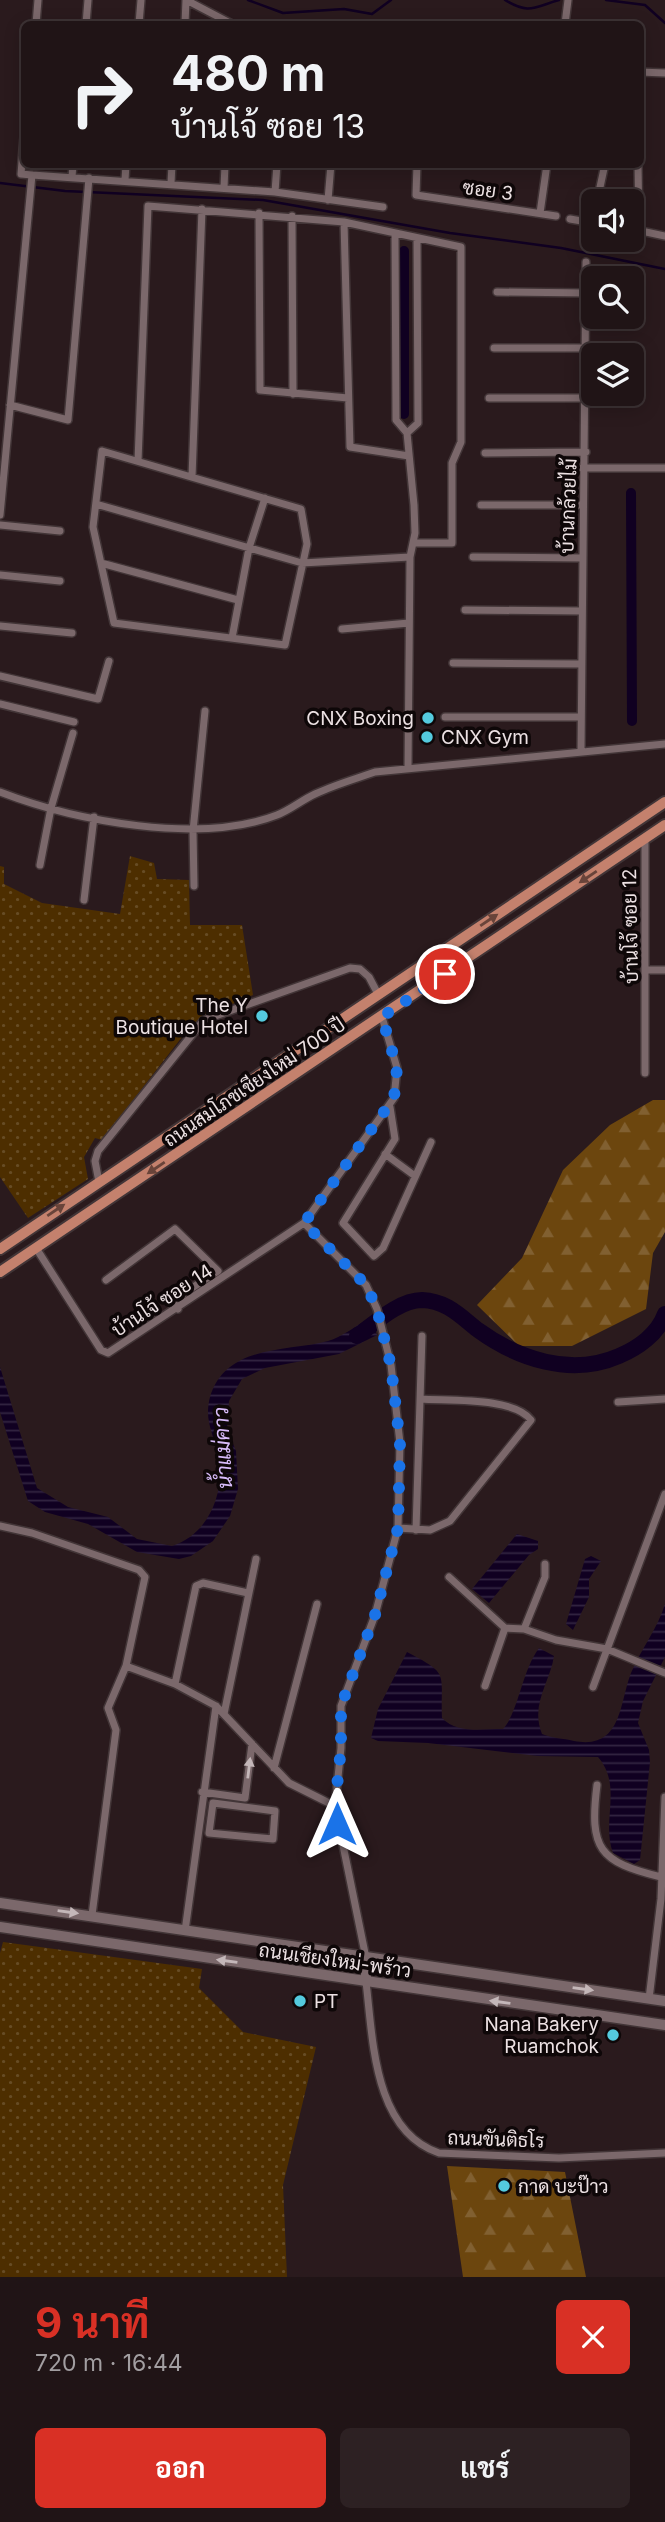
<!DOCTYPE html>
<html lang="th">
<head>
<meta charset="utf-8">
<style>
	:root { --surface:#201416; --page:#2d2123; --text:#f1f3f6; --muted:#a29ea1; --line:#3d3335; --accent:#d93025 }
	body { margin:0; font-family:Inter,Sarabun,sans-serif; background:var(--page); color:var(--text); height:100vh; display:flex; flex-direction:column; font-size:26px; white-space:nowrap }
	* { box-sizing:border-box; margin:0 }
	p { font-size:23px; color:var(--muted) }
	.icon { flex:none; width:38px; height:38px; fill:none; stroke:currentColor; stroke-width:2; stroke-linecap:round; stroke-linejoin:round }
	.map { position:relative; height:2277px; overflow:hidden }
	.panel { display:flex; flex-direction:column; background:var(--surface); flex:1 }
	.panel>* { flex:none }
	.top-card { position:absolute; left:21px; top:21px; width:623px; height:147px; border-radius:10px; box-shadow:0 4px 18px #0003,0 0 0 2px var(--line); background:#201416; color:var(--text); overflow:hidden }
	.controls { position:absolute; left:581px; top:189px; display:grid; gap:14px }
	.controls a { display:grid; place-items:center; width:63px; height:63px; border-radius:10px; background:var(--surface); box-shadow:0 4px 18px #0003,0 0 0 2px var(--line); font-size:35px }
	.pin { position:absolute; display:grid; place-items:center; width:60px; height:60px; color:#fff; margin:-30px; border:4px solid #fff; border-radius:50%; box-shadow:0 2px 7px #0007 }
	.me { position:absolute; width:77px; margin:-38px; rotate:0deg; stroke-linejoin:round; filter:drop-shadow(0 0 5px #0008) }
	.turn { display:flex; align-items:center; gap:24px; height:147px; padding:0 35px; font-size:32px }
	.turn .icon { width:91px; height:91px; stroke-width:2.5 }
	.turn b { display:block; font-size:49px; line-height:60px }
	.round { display:grid; place-items:center; flex:none; width:74px; height:74px; border-radius:10px; background:var(--page) }
	.overview { display:flex; align-items:center; justify-content:space-between; height:119px; padding:0 35px }
	h1 { font-size:42px; font-weight:700; line-height:52px; color:var(--accent) }
	.cta { display:flex; gap:14px; margin-top:auto; padding:14px 35px }
	.cta a { flex:1; height:80px; border-radius:10px; background:var(--accent); color:#fff; font-size:28px; font-weight:700; line-height:80px; text-align:center }
	.cta a+a { background:var(--page); color:var(--text) }
	.map>svg:first-child { display:block }
	.grass { fill:url(#grass-dots) }
	.forest { fill:url(#forest-firs) }
	.water { fill:url(#water-rules) }
	.lines { fill:none; stroke-linecap:round; stroke-linejoin:round }
	.stream { stroke:#100021; stroke-width:2.5 }
	.canal { stroke:#100021; stroke-width:10 }
	.river { stroke:#100021; stroke-width:16 }
	.minor-casing { stroke:#423537; stroke-width:10 }
	.secondary-casing { stroke:#423537; stroke-width:13 }
	.primary-casing { stroke:#423537; stroke-width:14 }
	.minor { stroke:#7b686b; stroke-width:7 }
	.secondary { stroke:#7b686b; stroke-width:10 }
	.primary { stroke:#c4816d; stroke-width:10 }
	.oneway { fill:#69443a }
	.oneway2 { fill:#c4b7b9 }
	.route { stroke:#1a73e8; stroke-width:12; stroke-dasharray:0 21.6 }
	.poi-dot { fill:#54cade; stroke:#0e0708; stroke-width:2.5 }
	.labels { text-anchor:middle; stroke-width:7; stroke-linejoin:round; paint-order:stroke }
	.street-label { font-size:19px; fill:#ece1e3; stroke:#0e0708 }
	.poi-label { font-size:19px; fill:#ece1e3; stroke:#0e0708; text-anchor:end }
	.water-label { font-size:21px; font-style:italic; fill:#d8bbfa; stroke:#0e0708 }
</style>
</head>
<body>
<div class="map">
<svg width="665" height="2277" viewBox="0 0 665 2277">
	<defs>
		<pattern id="grass-dots" width="8" height="8" patternUnits="userSpaceOnUse" patternTransform="scale(1.75)"><rect width="8" height="8" fill="#4d2e00"/><path d="M2 2h.1M6 6h.1" fill="none" stroke="#674c25" stroke-width="1.8" stroke-linecap="round"/></pattern>
		<pattern id="forest-firs" width="22" height="20" patternUnits="userSpaceOnUse" patternTransform="scale(1.75)"><rect width="22" height="20" fill="#6c460e"/><path d="M5 1l3.5 6h-7zM16 11l3.5 6h-7z" fill="#816031"/></pattern>
		<pattern id="water-rules" width="6" height="5" patternUnits="userSpaceOnUse" patternTransform="scale(1.75)"><rect width="6" height="5" fill="#100021"/><path d="M0 2.5h6" fill="none" stroke="#332541"/></pattern>
	</defs>
	<rect width="100%" height="100%" fill="#2a1a1d"/>
	<path class="grass" d="M 130,856 L 154,863 L 157,879 L 189,880 L 190,925 L 242,925 L 253,995 L 202,1017 L 189,1028 L 102,1140 L 95,1138 L 84,1157 L 88,1179 L 28,1218 L 0,1177 L 0,866 L 4,867 L 4,884 L 42,903 L 120,914 Z
		M 3,1942 L 202,1969 L 199,1988 L 243,2032 L 316,2047 L 283,2185 L 287,2277 L 0,2277 L 0,1953 Z"/>
	<path class="forest" d="M 653,1100 L 665,1100 L 665,1232 L 653,1253 L 646,1309 L 572,1346 L 519,1346 L 477,1305 L 522,1258 L 563,1170 L 610,1125 Z
		M 447,2166 L 565,2172 L 586,2277 L 463,2277 Z"/>
	<path class="water" d="M 370,1318 L 377,1335 L 339,1354 L 265,1368 L 242,1379 L 229,1401 L 227,1429 L 236,1451 L 238,1489 L 230,1516 L 213,1541 L 191,1556 L 179,1559 L 137,1552 L 88,1524 L 45,1512 L 28,1501 L 0,1412 L 0,1367 L 37,1488 L 68,1507 L 108,1517 L 137,1539 L 172,1546 C 210,1534 226,1490 218,1454 C 213,1433 204,1420 210,1397 C 226,1344 287,1352 328,1341 C 342,1337 357,1325 370,1318 Z
		M 517,1534 L 538,1541 L 538,1549 L 529,1555 L 489,1603 L 472,1589 Z
		M 591,1556 L 601,1561 L 589,1579 L 589,1597 L 573,1630 L 566,1624 L 585,1559 Z
		M 665,1604 L 665,1657 L 643,1701 L 638,1723 L 649,1750 L 650,1762 L 640,1860 L 634,1864 L 613,1853 C 601,1821 623,1786 598,1757 L 538,1756 L 428,1743 L 378,1741 L 371,1738 L 378,1709 L 407,1652 C 451,1675 440,1672 442,1718 C 457,1734 482,1729 503,1729 C 519,1711 521,1673 539,1648 L 554,1656 C 550,1683 530,1704 542,1734 C 554,1739 562,1738 574,1741 C 622,1750 619,1704 631,1673 C 641,1649 658,1628 665,1604 Z"/>
	<g class="lines">
		<path class="stream" d="M 248,0 L 283,13 L 344,9 L 372,14 L 391,0
			M 505,0 C 530,15 534,7 559,0
			M 606,0 L 645,5 L 665,23
			M 0,183 L 65,191 L 263,200 L 450,233 L 561,248 L 665,269"/>
		<path class="canal" d="M 404,414 L 404,251
			M 631,493 L 632,721"/>
		<path class="river" d="M 357,1336 C 375,1323 399,1300 422,1300 C 447,1301 460,1316 478,1330 C 518,1359 571,1377 619,1356 C 638,1348 658,1334 665,1314"/>
		<g class="minor-casing">
			<path id="minor" d="M 188,1 L 232,24
				M 36,24 L 38,0
				M 86,24 L 88,0
				M 139,24 L 141,0
				M 185,24 L 186,0
				M 413,24 L 416,24
				M 565,24 L 568,0
				M 640,72 L 665,73
				M 24,137 L 21,174 L 32,175
				M 417,164 L 416,195 L 556,216
				M 638,164 L 639,230
				M 72,177 L 73,164
				M 125,180 L 126,164
				M 171,183 L 172,164
				M 224,188 L 225,164
				M 275,192 L 277,164
				M 328,200 L 331,164
				M 597,201 L 605,164
				M 259,213 L 260,390 L 348,398
				M 540,213 L 547,164
				M 292,216 L 293,394
				M 570,219 L 593,223
				M 344,222 L 350,447 L 409,456
				M 632,229 L 665,236
				M 395,234 L 396,420 L 407,433 L 414,505 L 415,533 L 410,557 L 408,768
				M 497,292 L 586,293
				M 494,348 L 585,348
				M 489,398 L 586,398
				M 10,405 L 68,420 L 89,178
				M 407,433 L 418,423 L 417,238
				M 102,451 L 301,509 L 307,544 L 285,645 L 114,623 L 93,527 Z
				M 485,453 L 586,452
				M 138,461 L 148,206 L 344,222 L 461,247 L 461,442 L 452,463 L 452,543 L 413,543
				M 582,468 L 665,468
				M 192,477 L 202,209
				M 96,504 L 302,563 L 410,557
				M 481,505 L 582,505
				M 0,515 L 32,175 L 275,192 L 383,207
				M 0,525 L 60,531
				M 473,557 L 582,558
				M 101,563 L 238,600
				M 0,575 L 60,581
				M 465,610 L 582,611
				M 0,626 L 72,633
				M 342,629 L 409,623
				M 232,638 L 249,548 L 265,498
				M 453,663 L 581,664
				M 0,676 L 98,699 L 109,661
				M 0,704 L 74,722
				M 445,717 L 581,717
				M 581,751 L 586,262
				M 0,792 C 75,821 200,845 277,815 C 290,810 302,800 315,794 C 334,785 355,779 375,772 L 665,744
				M 645,838 L 645,1073
				M 40,865 L 51,808 L 73,733
				M 194,886 L 193,831 L 205,711
				M 84,900 L 94,817
				M 646,970 L 665,970
				M 390,1107 L 395,1139 L 343,1223 L 374,1256 L 383,1248 L 431,1142
				M 385,1154 L 415,1176
				M 99,1182 L 95,1161 L 98,1151 L 204,1020 L 350,968 L 360,969 L 369,977 L 378,994
				M 304,1223 L 366,1285 L 377,1309 L 391,1365 L 400,1443 L 398,1528 L 375,1615 L 341,1706 L 341,1748 L 335,1806 L 366,1958
				M 36,1248 L 101,1350 L 108,1353 L 304,1223 L 394,1098 L 397,1068 L 382,1017
				M 106,1280 L 175,1229 L 218,1271 L 172,1301 L 178,1309
				M 618,1402 L 665,1399
				M 0,1526 L 32,1533 L 139,1570 L 145,1577 L 126,1666 L 108,1708 L 116,1730 L 92,1915
				M 398,1528 L 430,1530 L 450,1521 L 531,1420 C 514,1397 449,1401 421,1399
				M 416,1530 L 422,1336
				M 449,1577 L 505,1628 L 524,1629 L 556,1640 L 607,1649 L 665,1673
				M 524,1629 L 545,1577 L 545,1564
				M 126,1666 L 175,1684 L 216,1706 L 289,1783 L 335,1806
				M 175,1684 L 196,1586 L 203,1583 L 248,1593
				M 485,1686 L 505,1628
				M 593,1687 L 665,1494
				M 224,1714 L 256,1559
				M 274,1768 L 317,1604
				M 597,1785 C 589,1849 599,1862 661,1877
				M 202,1792 L 245,1798 L 252,1744
				M 213,1803 L 275,1811 L 273,1839 L 209,1833 Z
				M 185,1931 L 216,1706
				M 366,1982 C 373,2038 373,2131 439,2153 L 559,2158 L 665,2153
				M 649,1999 L 661,1899 L 665,1797"/>
		</g>
		<g class="secondary-casing">
			<path id="secondary" d="M 0,1903 L 665,2001
				M 0,1927 L 665,2025
				M 366,1958 L 366,1982"/>
		</g>
		<g class="primary-casing">
			<path id="primary" d="M 0,1249 L 665,802
				M 0,1272 L 665,825"/>
		</g>
		<use href="#minor" class="minor"/>
		<use href="#secondary" class="secondary"/>
		<use href="#primary" class="primary"/>
	</g>
	<defs><path id="oneway-solid" d="M-6-.8H1V-3.2L6.5 0L1 3.2V.8H-6Z" transform="scale(1.75)"/></defs>
	<g class="oneway">
		<use href="#oneway-solid" transform="translate(588 877) rotate(146)"/>
		<use href="#oneway-solid" transform="translate(489 920) rotate(-34)"/>
		<use href="#oneway-solid" transform="translate(156 1168) rotate(146)"/>
		<use href="#oneway-solid" transform="translate(56 1210) rotate(-34)"/>
	</g>
	<g class="oneway2">
		<use href="#oneway-solid" transform="translate(249 1768) rotate(-83)"/>
		<use href="#oneway-solid" transform="translate(68 1912) rotate(8)"/>
		<use href="#oneway-solid" transform="translate(227 1961) rotate(-172)"/>
		<use href="#oneway-solid" transform="translate(583 1989) rotate(8)"/>
		<use href="#oneway-solid" transform="translate(500 2002) rotate(-172)"/>
	</g>
	<g class="lines">
		<path class="route" d="M 337,1824 L 335,1806 L 341,1748 L 341,1706 L 375,1615 L 398,1528 L 400,1443 L 391,1366 L 377,1309 L 366,1285 L 304,1223 L 394,1098 L 397,1068 L 382,1017 L 445,974"/>
	</g>
	<g class="poi-dot">
		<circle cx="428" cy="718" r="7"/>
		<circle cx="427" cy="737" r="7"/>
		<circle cx="262" cy="1016" r="7"/>
		<circle cx="300" cy="2001" r="7"/>
		<circle cx="613" cy="2035" r="7"/>
		<circle cx="504" cy="2186" r="7"/>
	</g>
	<g class="labels">
		<g class="street-label">
			<text transform="translate(488 190) rotate(8)" y="7">ซอย 3</text>
			<text transform="translate(568 506) rotate(-88)" y="7">บ้านกล้วยไม้</text>
			<text transform="translate(630 926) rotate(-91)" y="7">บ้านโจ้ ซอย 12</text>
			<text transform="translate(254 1082) rotate(-34)" y="7">ถนนสมโภชเชียงใหม่ 700 ปี</text>
			<text transform="translate(162 1300) rotate(-33)" y="7">บ้านโจ้ ซอย 14</text>
			<text transform="translate(335 1960) rotate(8)" y="7">ถนนเชียงใหม่-พร้าว</text>
			<text transform="translate(496 2139) rotate(2)" y="7">ถนนขันติธโร</text>
		</g>
		<g class="poi-label">
			<text x="414" y="725">CNX Boxing</text>
			<text x="441" y="744" text-anchor="start">CNX Gym</text>
			<text x="248" y="1012">The Y<tspan x="248" dy="22">Boutique Hotel</tspan></text>
			<text x="314" y="2008" text-anchor="start">PT</text>
			<text x="599" y="2031">Nana Bakery<tspan x="599" dy="22">Ruamchok</tspan></text>
			<text x="518" y="2193" text-anchor="start">กาด บะป๊าว</text>
		</g>
		<g class="water-label">
			<text transform="translate(223 1448) rotate(-93)" y="7">น้ำแม่คาว</text>
		</g>
	</g>
</svg>
<div class="controls">
<a><svg class="icon" aria-label="sound" viewBox="0 0 24 24"><path d="M4 9h4l5-4v14l-5-4H4zM17 9q2 3 0 6"/></svg></a>
<a><svg class="icon" aria-label="search" viewBox="0 0 24 24"><circle cx="10" cy="10" r="6"/><path d="M15 15l6 6"/></svg></a>
<a><svg class="icon" aria-label="layers" viewBox="0 0 24 24"><path d="M12 4l9 5-9 5-9-5zM3 14l9 5 9-5"/></svg></a>
</div>
<div class="pin" style="left:445px;top:974px;background:#d93025"><svg class="icon" aria-label="arrive" viewBox="0 0 24 24"><path d="M6 21V4h12l-3 4 3 4H6"/></svg></div>
<svg class="me" style="left:337px;top:1824px" viewBox="-20 -20 40 40"><path d="M0-17L14 15 0 8-14 15z" fill="#1a73e8" stroke="#fff" stroke-width="4"/></svg>
<div class="top-card">
<div class="turn"><svg class="icon" aria-label="right" viewBox="0 0 24 24"><path d="M7 20v-9h11M14 6l5 5-5 5"/></svg><div><b>480 m</b>บ้านโจ้ ซอย 13</div></div>
</div>
</div>
<section class="panel">
<div class="overview"><div><h1>9 นาที</h1><p>720 m · 16:44</p></div><a class="round" style="background:#d93025;color:#fff"><svg class="icon" aria-label="close" viewBox="0 0 24 24"><path d="M6 6l12 12M18 6L6 18"/></svg></a></div>
<div class="cta"><a>ออก</a><a>แชร์</a></div>
</section>
</body>
</html>
